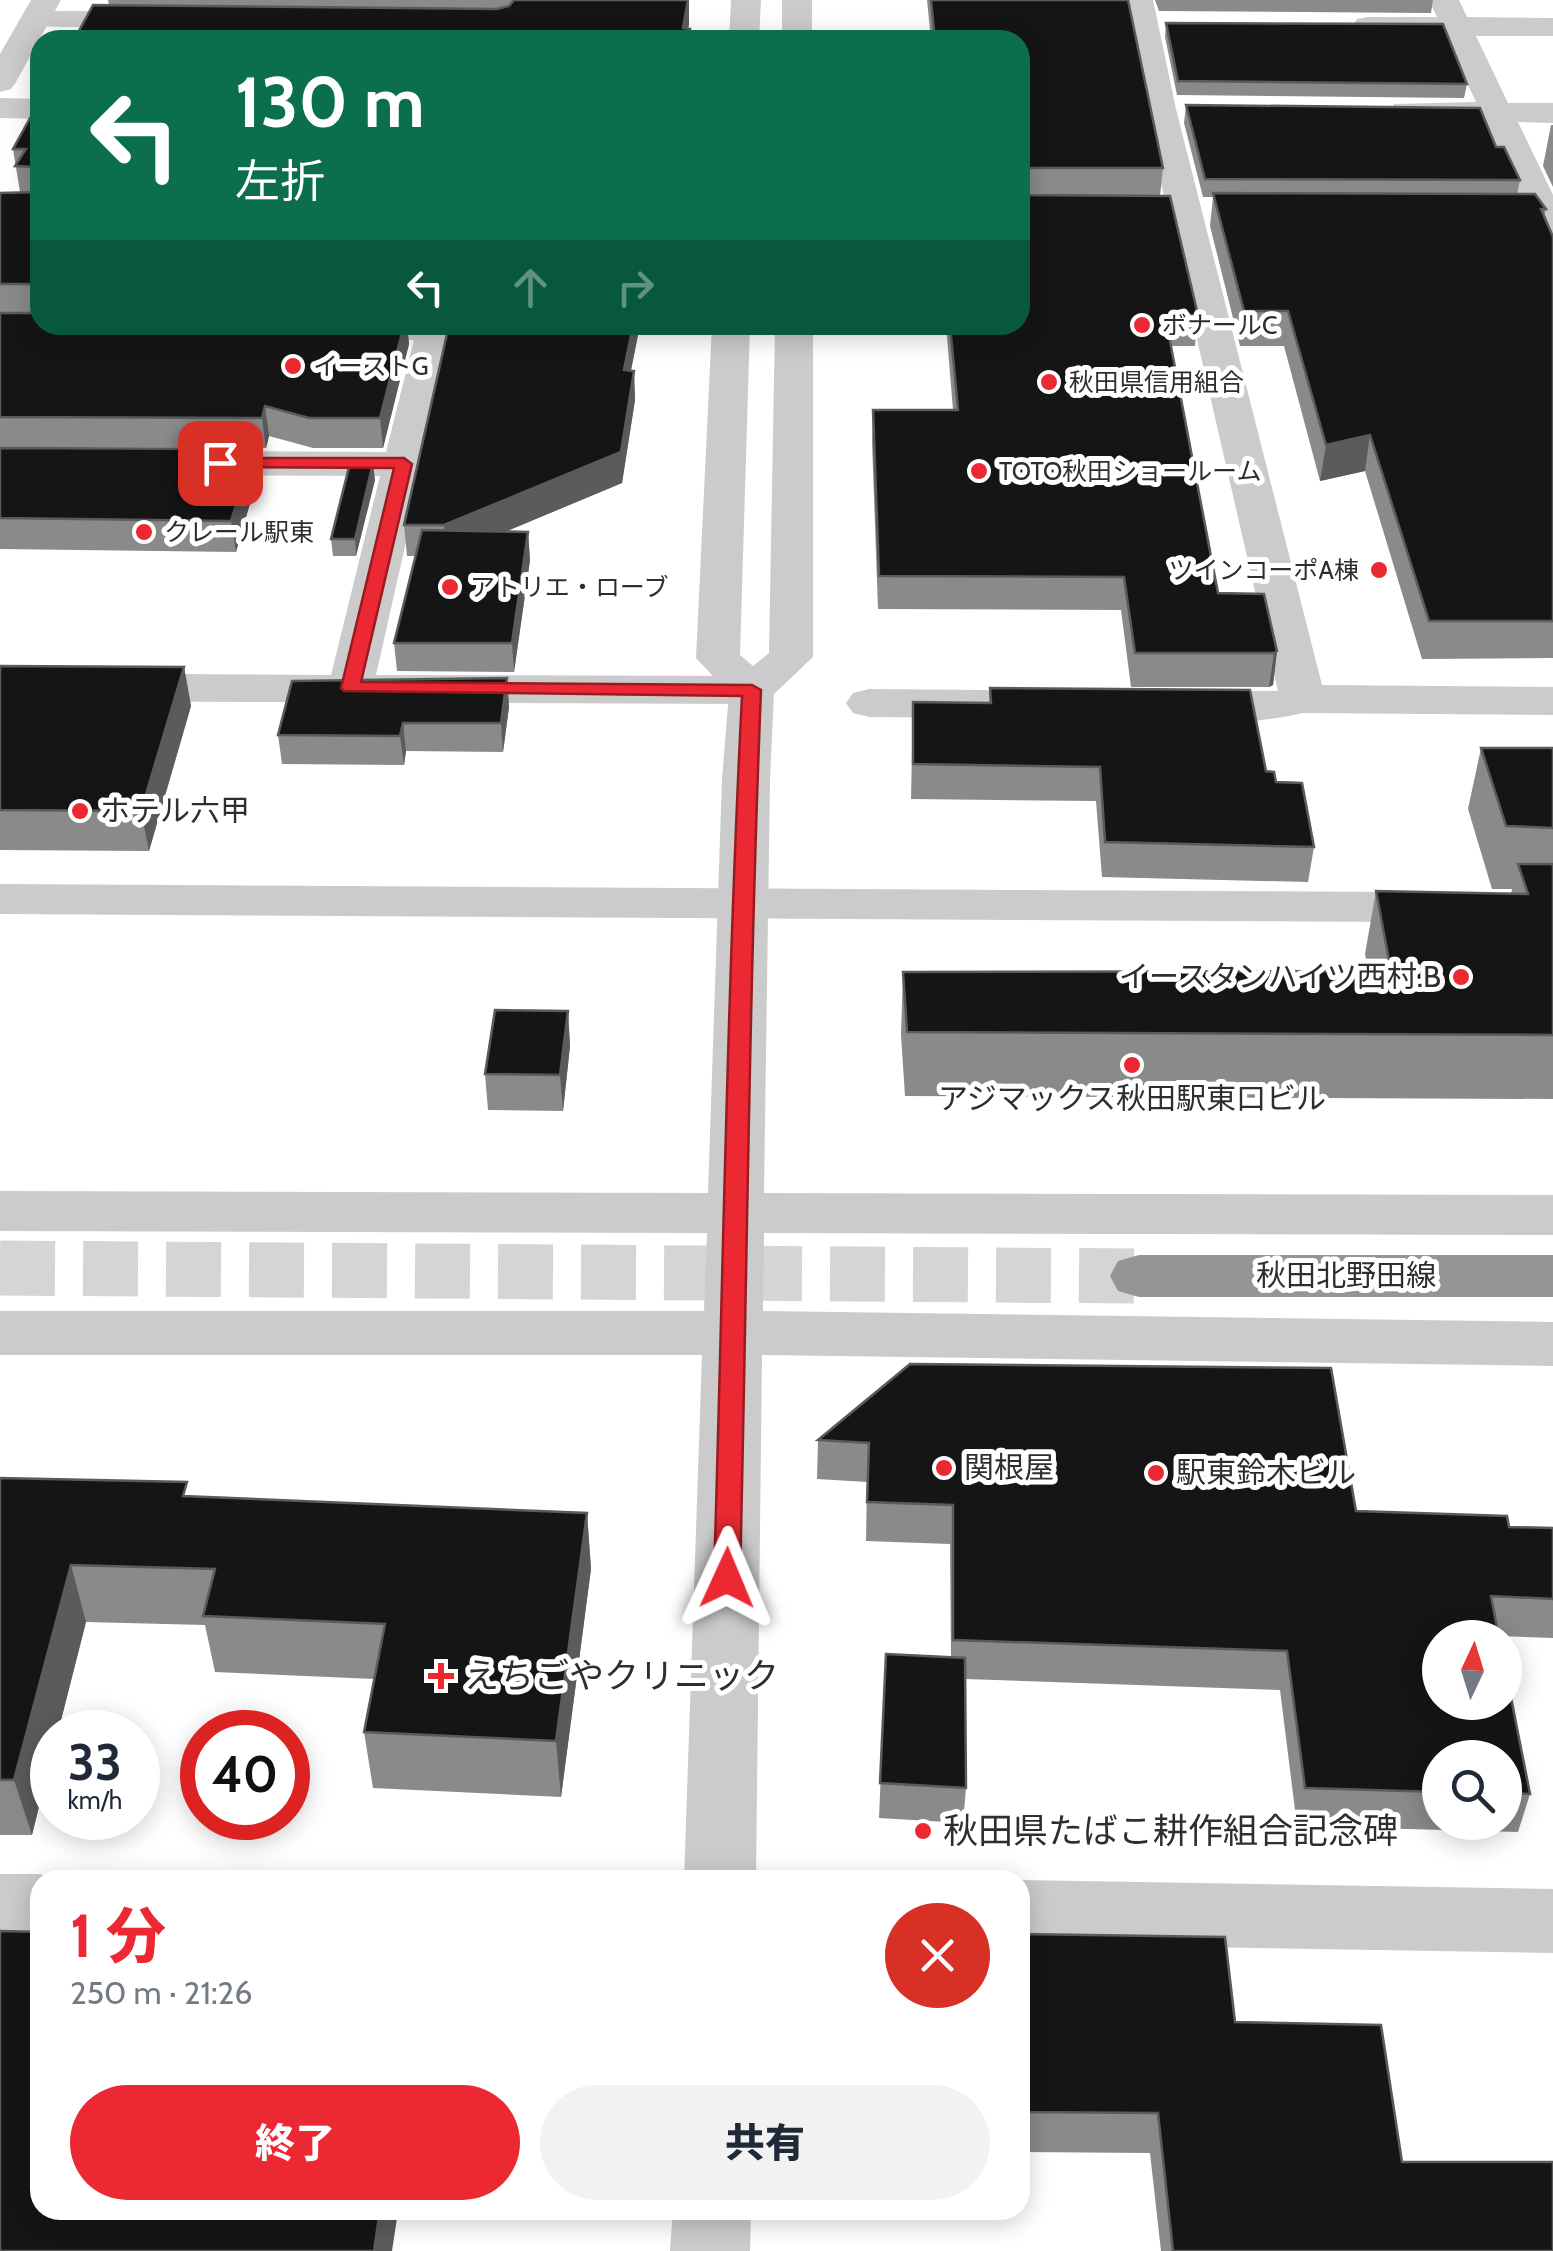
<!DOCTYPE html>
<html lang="ja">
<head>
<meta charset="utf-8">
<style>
	:root { --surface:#fff; --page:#f2f2f3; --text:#1f2937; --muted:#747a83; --accent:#ec2933 }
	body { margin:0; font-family:Cabin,"Noto Sans JP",sans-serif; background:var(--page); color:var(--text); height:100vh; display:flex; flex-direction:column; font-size:38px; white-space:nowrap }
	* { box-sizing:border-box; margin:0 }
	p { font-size:32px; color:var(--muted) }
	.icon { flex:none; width:55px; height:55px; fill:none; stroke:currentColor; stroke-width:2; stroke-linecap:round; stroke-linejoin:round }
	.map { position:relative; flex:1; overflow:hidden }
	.side { position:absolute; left:30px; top:1870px; width:1000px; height:350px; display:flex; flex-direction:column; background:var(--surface); border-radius:30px; box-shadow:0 5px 25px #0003 }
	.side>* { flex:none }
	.hud { position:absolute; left:30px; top:30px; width:1000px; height:305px; border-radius:30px; box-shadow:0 5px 25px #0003; background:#0b6e4f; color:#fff; overflow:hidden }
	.needle { width:65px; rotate:4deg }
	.tools { position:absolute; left:1422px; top:1620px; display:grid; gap:20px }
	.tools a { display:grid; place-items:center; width:100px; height:100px; border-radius:50%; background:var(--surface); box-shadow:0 5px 25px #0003; font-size:50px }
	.speed { position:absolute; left:30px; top:1710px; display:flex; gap:20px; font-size:50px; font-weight:700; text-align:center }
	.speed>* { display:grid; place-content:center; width:130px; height:130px; border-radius:50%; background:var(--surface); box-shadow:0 5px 25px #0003; line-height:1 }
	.speed small { font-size:25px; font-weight:400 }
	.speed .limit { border:15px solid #d22; background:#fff; color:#111 }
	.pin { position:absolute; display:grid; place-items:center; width:85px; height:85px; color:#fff; margin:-42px; border-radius:20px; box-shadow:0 5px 15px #0006 }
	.me { position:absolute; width:110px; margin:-55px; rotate:1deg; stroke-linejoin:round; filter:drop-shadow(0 0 8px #0008) }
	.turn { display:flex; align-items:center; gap:35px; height:210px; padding:0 40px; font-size:45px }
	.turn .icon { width:130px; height:130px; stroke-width:2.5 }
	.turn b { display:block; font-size:70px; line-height:85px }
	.lanes { display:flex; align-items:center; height:95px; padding:0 40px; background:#0003; justify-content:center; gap:50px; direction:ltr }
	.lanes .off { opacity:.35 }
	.round { display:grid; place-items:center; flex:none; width:105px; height:105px; border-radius:52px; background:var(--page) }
	.summary { display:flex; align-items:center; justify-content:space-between; height:170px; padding:0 40px }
	h1 { font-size:60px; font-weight:800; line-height:75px; color:var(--accent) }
	.cta { display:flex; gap:20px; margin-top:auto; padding:20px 40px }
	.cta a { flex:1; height:115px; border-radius:60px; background:var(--accent); color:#fff; font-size:40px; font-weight:800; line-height:115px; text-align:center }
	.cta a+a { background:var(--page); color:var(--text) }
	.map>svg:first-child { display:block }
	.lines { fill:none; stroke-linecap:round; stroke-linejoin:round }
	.motorway-tunnel { stroke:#d5d5d5; stroke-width:55; stroke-dasharray:55 28; stroke-linecap:butt }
	.minor { fill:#cbcbcb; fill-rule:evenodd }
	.tertiary { fill:#cbcbcb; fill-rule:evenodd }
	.motorway { fill:#959595; fill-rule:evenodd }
	.wall { fill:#8a8a8a; fill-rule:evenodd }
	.shaded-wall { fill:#5b5b5b }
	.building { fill:#151515; stroke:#5b5b5b; stroke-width:2.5 }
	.route { fill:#ec2933; stroke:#991b21; stroke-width:2.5 }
	.poi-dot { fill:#ec2933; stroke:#fff; stroke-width:4 }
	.labels { text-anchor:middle; stroke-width:10; stroke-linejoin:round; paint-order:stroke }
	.far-poi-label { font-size:25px; fill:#2e2e2e; stroke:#fff; text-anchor:start }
	.poi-label { font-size:30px; fill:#2e2e2e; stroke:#fff; text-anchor:start }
	.street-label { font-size:30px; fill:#2e2e2e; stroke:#fff }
	.near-poi-label { font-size:35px; fill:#2e2e2e; stroke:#fff; text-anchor:start }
</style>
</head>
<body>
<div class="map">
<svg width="1553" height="2251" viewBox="0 0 1553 2251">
	<rect width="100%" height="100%" fill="#fff"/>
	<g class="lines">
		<path class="motorway-tunnel" d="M 0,1268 L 1139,1276"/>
		<path class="minor" d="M 1123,0 L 1153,0 L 1176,109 L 1322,685 L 1553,687 L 1553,715 L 1303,713 C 1260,723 1204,726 1161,715 L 1154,705 L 1161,695 L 1177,691 L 1278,691 L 1144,109 Z
			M 1429,0 L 1459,0 L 1467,17 L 1553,18 L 1553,36 L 1476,36 L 1508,103 L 1553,103 L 1553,123 L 1518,122 L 1553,195 L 1553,243 L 1541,239 L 1535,232 L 1485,122 L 1406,121 L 1394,118 L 1390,111 L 1394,104 L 1476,102 L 1445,36 L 1368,35 L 1357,33 L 1353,26 L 1357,19 L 1368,17 L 1437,17 Z
			M 35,11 L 157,11 L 168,14 L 172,20 L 168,26 L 157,29 L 24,26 L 20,20 L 24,14 Z
			M 0,98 L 40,99 L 40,119 L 0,118 Z
			M 317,325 L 455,325 L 376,675 L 752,676 L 768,680 L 775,690 L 768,700 L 752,704 L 0,701 L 0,673 L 331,675 L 380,476 L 178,475 L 164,472 L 158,463 L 164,454 L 178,451 L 386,452 L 414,340 L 320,337 L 314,329 Z
			M 869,689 L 986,690 L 1002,694 L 1009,704 L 1002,714 L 986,718 L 869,717 L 853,713 L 846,703 L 853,693 Z
			M 0,884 L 1553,893 L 1553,923 L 0,914 Z
			M 0,1874 L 40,1874 L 56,1880 L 40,1880 L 40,1938 L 0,1938 Z
			M 1020,1880 L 1553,1889 L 1553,1953 L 1020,1944 Z"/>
		<path class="tertiary" d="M 31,0 L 61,0 L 16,82 L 11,89 L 0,92 L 0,54 Z
			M 731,0 L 761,0 L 759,40 L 729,40 Z
			M 782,0 L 812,0 L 812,40 L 782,40 Z
			M 712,325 L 750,325 L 740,655 L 753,666 L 769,653 L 775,325 L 813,325 L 813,657 L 774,694 L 770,779 L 764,1193 L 1553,1195 L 1553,1235 L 764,1233 L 763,1311 L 1553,1322 L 1553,1366 L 762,1355 L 756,1880 L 684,1880 L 702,1355 L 0,1355 L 0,1311 L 704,1311 L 707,1233 L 0,1231 L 0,1191 L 708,1193 L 722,779 L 729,693 L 696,658 Z
			M 673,2210 L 751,2210 L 750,2251 L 670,2251 Z"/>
		<path class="motorway" d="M 1139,1255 L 1553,1255 L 1553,1297 L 1139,1297 L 1118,1291 L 1110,1276 L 1118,1261 Z"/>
	</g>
	<path class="wall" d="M 108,0 L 689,0 L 689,24 L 688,28 L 109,5 Z
		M 927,0 L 1128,0 L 1163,168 L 1160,196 L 1198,315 L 1195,346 L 1171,346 L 1218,593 L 1277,651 L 1273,685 L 1269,687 L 1131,687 L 1121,610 L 878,609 L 872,442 L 873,410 L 953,410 L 946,325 L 1020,325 L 1020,40 L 931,40 Z
		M 1155,0 L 1433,0 L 1431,13 L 1159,11 Z
		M 1166,23 L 1467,84 L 1464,98 L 1177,95 L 1165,37 Z
		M 40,100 L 40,312 L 0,312 L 0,193 L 20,192 L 13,149 Z
		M 1186,105 L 1496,147 L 1520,180 L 1517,194 L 1546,209 L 1544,217 L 1553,237 L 1553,658 L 1422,659 L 1365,471 L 1320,481 L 1284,346 L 1240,346 L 1210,226 L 1213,197 L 1203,197 L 1184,123 Z
		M 1551,125 L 1553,125 L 1553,187 L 1543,166 Z
		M 0,313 L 40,325 L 407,325 L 409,344 L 383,448 L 313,448 L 269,436 L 266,448 L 0,447 Z
		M 449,325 L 640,325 L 631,370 L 634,371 L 635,400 L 622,483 L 505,532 L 528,532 L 530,560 L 514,672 L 397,671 L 394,643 L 415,556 L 407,556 L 404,525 Z
		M 0,448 L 257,479 L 236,552 L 0,549 Z
		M 375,480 L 356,556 L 333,556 L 331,539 Z
		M 0,666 L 184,667 L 191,706 L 149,851 L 0,850 Z
		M 507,678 L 509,707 L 503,752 L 406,751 L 404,765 L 282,764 L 278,735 Z
		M 990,688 L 1266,771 L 1276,782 L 1314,847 L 1308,882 L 1102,877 L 1096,801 L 911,799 L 913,702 L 989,703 Z
		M 1481,748 L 1553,748 L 1553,1099 L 905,1096 L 901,1035 L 903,972 L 1368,971 L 1365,954 L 1376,891 L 1511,894 L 1512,889 L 1492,889 L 1468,809 Z
		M 568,1011 L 570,1046 L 563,1111 L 488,1110 L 485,1074 Z
		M 910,1364 L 1356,1511 L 1509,1527 L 1553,1528 L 1553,1638 L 1499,1636 L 1530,1794 L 1518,1832 L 1297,1826 L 1280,1690 L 965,1679 L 966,1788 L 963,1823 L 879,1818 L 886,1654 L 951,1657 L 950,1544 L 866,1541 L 867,1482 L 817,1479 L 818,1440 ZM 1440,1758 L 1505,1758 L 1505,1822 L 1440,1822 Z
		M 0,1478 L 190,1496 L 587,1513 L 591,1569 L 561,1797 L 373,1788 L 364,1732 L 374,1679 L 215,1672 L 205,1625 L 86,1622 L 58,1732 L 52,1732 L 52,1754 L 32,1835 L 0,1835 Z
		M 1020,1934 L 1235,2022 L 1402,2162 L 1553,2251 L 1161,2251 L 1150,2153 L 1020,2152 Z"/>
	<path class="shaded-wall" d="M 689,0 L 689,24 L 686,40 L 683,28 Z
		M 404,325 L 407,325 L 409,344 L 383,448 L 380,418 Z
		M 633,325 L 640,325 L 625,400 L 624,370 Z
		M 634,371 L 635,400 L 622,483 L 447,556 L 444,525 Z
		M 265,406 L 269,436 L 266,448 L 262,418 Z
		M 1370,435 L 1365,471 L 1320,481 L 1326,445 Z
		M 253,449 L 257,479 L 236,552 L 231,521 Z
		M 373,463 L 375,480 L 356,556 L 355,539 Z
		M 528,532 L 530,560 L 514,672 L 512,643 Z
		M 1277,651 L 1273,685 L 1269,687 L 1274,653 Z
		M 184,667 L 191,706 L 149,851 L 141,811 Z
		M 507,678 L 509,707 L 503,752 L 501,723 Z
		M 403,723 L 406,751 L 404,765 L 400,736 Z
		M 568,1011 L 570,1046 L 563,1111 L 560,1075 Z
		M 587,1513 L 591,1569 L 561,1797 L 556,1741 Z
		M 71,1565 L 86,1622 L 58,1732 L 52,1732 L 52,1754 L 32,1835 L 14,1780 Z
		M 380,2210 L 396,2210 L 397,2218 L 392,2251 L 374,2251 Z"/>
	<path class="building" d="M 514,0 L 688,0 L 683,28 L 690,29 L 688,40 L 74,40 L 93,5 L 497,9 L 509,6 Z
		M 931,0 L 1128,0 L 1163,168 L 1022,168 L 1020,170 L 1020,40 L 935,40 Z
		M 1166,23 L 1443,24 L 1467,84 L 1178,81 Z
		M 40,100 L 40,293 L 38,293 L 35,284 L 0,284 L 0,193 L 38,192 L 38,167 L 15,166 L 26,149 L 13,149 Z
		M 1186,105 L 1480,108 L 1496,147 L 1504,147 L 1520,180 L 1205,179 Z
		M 1020,193 L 1022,195 L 1170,196 L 1198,315 L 1165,315 L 1218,593 L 1264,594 L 1277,651 L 1274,653 L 1135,653 L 1124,577 L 879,576 L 873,410 L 958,410 L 950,325 L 1020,325 Z
		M 1213,193 L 1535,194 L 1546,209 L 1541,209 L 1553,237 L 1553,621 L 1429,621 L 1370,435 L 1326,445 L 1288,311 L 1244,311 Z
		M 0,313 L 40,313 L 40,325 L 404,325 L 380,418 L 309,418 L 265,406 L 262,418 L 0,417 Z
		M 449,325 L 633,325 L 624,370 L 634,371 L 621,452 L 444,525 L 404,525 Z
		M 0,448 L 253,449 L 231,521 L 0,518 Z
		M 350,463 L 373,463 L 355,539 L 331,539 Z
		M 422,530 L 528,532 L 512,643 L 394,643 Z
		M 0,666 L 184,667 L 141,811 L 0,810 Z
		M 507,678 L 501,723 L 403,723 L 400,736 L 278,735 L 292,681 Z
		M 990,688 L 1250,690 L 1266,771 L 1274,772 L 1276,782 L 1302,783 L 1314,847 L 1105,842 L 1100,767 L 913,764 L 913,702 L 991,703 Z
		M 1481,748 L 1553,748 L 1553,828 L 1506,826 Z
		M 1518,864 L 1553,864 L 1553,1035 L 907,1032 L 903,972 L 1391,971 L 1376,891 L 1528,894 Z
		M 495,1010 L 568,1011 L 560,1075 L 485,1074 Z
		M 910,1364 L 1331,1368 L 1356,1511 L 1507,1516 L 1509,1527 L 1553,1528 L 1553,1599 L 1491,1596 L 1499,1638 L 1440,1638 L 1440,1702 L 1505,1702 L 1505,1667 L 1530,1794 L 1505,1793 L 1505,1758 L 1440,1758 L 1440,1792 L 1305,1788 L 1287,1651 L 953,1640 L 953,1505 L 867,1502 L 869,1443 L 818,1440 Z
		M 0,1478 L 187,1482 L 183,1496 L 587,1513 L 556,1741 L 364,1732 L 385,1624 L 203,1616 L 215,1569 L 71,1565 L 14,1780 L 0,1780 Z
		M 886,1654 L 965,1658 L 966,1788 L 880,1783 Z
		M 0,1931 L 40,1932 L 40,2210 L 380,2210 L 374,2251 L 0,2251 Z
		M 1020,1934 L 1225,1937 L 1235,2022 L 1381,2025 L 1402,2162 L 1553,2162 L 1553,2251 L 1173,2251 L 1158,2113 L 1020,2112 Z"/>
	<path class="route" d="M 220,458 L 404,458 L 412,464 L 361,682 L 752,685 L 761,690 C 749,986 747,1282 740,1578 L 737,1586 L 727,1589 L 717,1586 L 714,1578 C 723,1284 727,990 742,696 L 344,691 L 341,688 L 394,468 L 214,467 L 212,463 Z"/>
	<g class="poi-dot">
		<circle cx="1142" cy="325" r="10"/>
		<circle cx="293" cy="366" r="10"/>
		<circle cx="1049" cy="382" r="10"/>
		<circle cx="979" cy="471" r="10"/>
		<circle cx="144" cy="532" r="10"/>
		<circle cx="1379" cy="570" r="10"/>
		<circle cx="450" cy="587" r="10"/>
		<circle cx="80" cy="811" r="10"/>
		<circle cx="1461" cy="977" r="10"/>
		<circle cx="1132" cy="1065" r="10"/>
		<circle cx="944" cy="1468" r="10"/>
		<circle cx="1156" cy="1473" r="10"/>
		<path d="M436 1661h10v10h10v10h-10v10h-10v-10h-10v-10h10z"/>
		<circle cx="923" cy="1831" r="10"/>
	</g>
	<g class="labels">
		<g class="far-poi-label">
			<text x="1162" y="334">ボナールC</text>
			<text x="313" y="375">イーストG</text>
			<text x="1069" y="391">秋田県信用組合</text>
			<text x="999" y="480">TOTO秋田ショールーム</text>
			<text x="164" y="541">クレール駅東</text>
			<text x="1359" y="579" text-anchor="end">ツインコーポA棟</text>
			<text x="470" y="596">アトリエ・ローブ</text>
		</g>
		<g class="poi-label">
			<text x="100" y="821">ホテル六甲</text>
			<text x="1441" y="987" text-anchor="end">イースタンハイツ西村.B</text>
			<text x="1132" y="1109" text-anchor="middle">アジマックス秋田駅東口ビル</text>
			<text x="964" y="1478">関根屋</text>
			<text x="1176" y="1483">駅東鈴木ビル</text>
		</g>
		<g class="street-label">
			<text x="1346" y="1286">秋田北野田線</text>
		</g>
		<g class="near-poi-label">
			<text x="464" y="1688">えちごやクリニック</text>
			<text x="943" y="1843">秋田県たばこ耕作組合記念碑</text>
		</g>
	</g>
</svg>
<div class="tools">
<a><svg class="needle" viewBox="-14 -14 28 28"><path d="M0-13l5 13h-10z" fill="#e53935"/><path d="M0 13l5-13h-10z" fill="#747a83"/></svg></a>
<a><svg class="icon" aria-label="search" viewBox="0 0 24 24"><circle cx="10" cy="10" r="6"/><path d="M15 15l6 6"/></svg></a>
</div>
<div class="speed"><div>33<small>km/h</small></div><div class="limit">40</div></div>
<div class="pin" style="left:220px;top:463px;background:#d93025"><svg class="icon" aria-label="arrive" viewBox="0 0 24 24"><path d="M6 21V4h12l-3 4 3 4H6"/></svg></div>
<svg class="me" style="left:727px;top:1578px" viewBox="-20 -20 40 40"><path d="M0-17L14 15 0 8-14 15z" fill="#ec2933" stroke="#fff" stroke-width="4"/></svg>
<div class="hud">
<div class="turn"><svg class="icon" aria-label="left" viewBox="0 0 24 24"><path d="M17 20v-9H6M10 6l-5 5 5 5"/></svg><div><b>130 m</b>左折</div></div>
<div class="lanes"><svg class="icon" aria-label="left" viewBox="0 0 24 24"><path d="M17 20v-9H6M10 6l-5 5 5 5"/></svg><svg class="icon off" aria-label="ahead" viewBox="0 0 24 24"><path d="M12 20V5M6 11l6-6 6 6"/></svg><svg class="icon off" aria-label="right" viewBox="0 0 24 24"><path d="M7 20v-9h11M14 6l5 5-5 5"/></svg></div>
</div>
<section class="side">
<div class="summary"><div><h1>1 分</h1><p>250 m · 21:26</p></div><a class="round" style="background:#d93025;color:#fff"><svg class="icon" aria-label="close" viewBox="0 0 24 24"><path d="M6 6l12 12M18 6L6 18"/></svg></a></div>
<div class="cta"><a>終了</a><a>共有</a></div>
</section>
</div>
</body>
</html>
